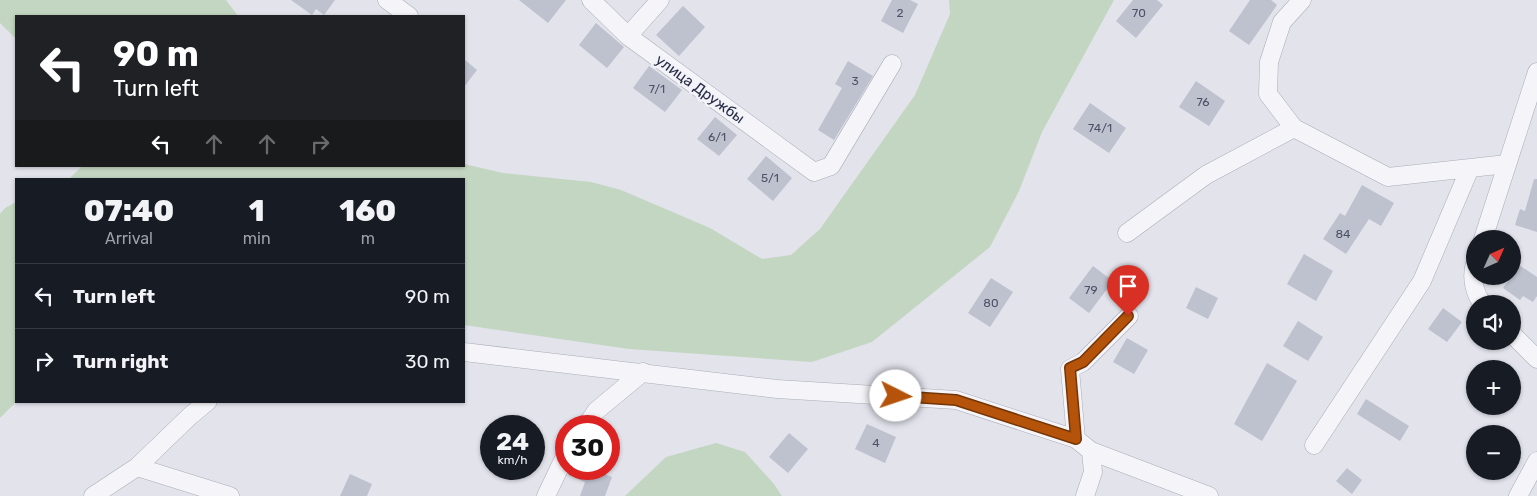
<!DOCTYPE html>
<html lang="en">
<head>
<meta charset="utf-8">
<style>
	:root { --surface:#171b24; --page:#242831; --text:#f1f3f6; --muted:#9ea1a6; --line:#363941 }
	body { margin:0; font-family:Rubik,sans-serif; background:var(--page); color:var(--text); height:100vh; display:flex; flex-direction:column; font-size:19px; white-space:nowrap }
	* { box-sizing:border-box; margin:0 }
	p { font-size:16px; color:var(--muted) }
	.icon { flex:none; width:28px; height:28px; fill:none; stroke:currentColor; stroke-width:2; stroke-linecap:round; stroke-linejoin:round }
	.map { position:relative; flex:1; overflow:hidden }
	.sheet { position:absolute; left:15px; top:178px; width:450px; height:225px; display:flex; flex-direction:column; background:var(--surface); border-radius:0px; box-shadow:0 1px 4px #0004 }
	.sheet>* { flex:none }
	.guide { position:absolute; left:15px; top:15px; width:450px; height:152px; border-radius:0px; box-shadow:0 1px 4px #0004; background:#202124; color:#fff; overflow:hidden }
	.needle { width:32px; rotate:45deg }
	.tools { position:absolute; left:1466px; top:230px; display:grid; gap:10px }
	.tools a { display:grid; place-items:center; width:55px; height:55px; border-radius:50%; background:var(--surface); box-shadow:0 1px 4px #0004; font-size:25px }
	.speed { position:absolute; left:480px; top:415px; display:flex; gap:10px; font-size:25px; font-weight:700; text-align:center }
	.speed>* { display:grid; place-content:center; width:65px; height:65px; border-radius:50%; background:var(--surface); box-shadow:0 1px 4px #0004; line-height:1 }
	.speed small { font-size:12px; font-weight:400 }
	.speed .limit { border:8px solid #d22; background:#fff; color:#111 }
	.pin { position:absolute; display:grid; place-items:center; width:42px; height:42px; color:#fff; margin:-51px -21px; border-radius:50% 50% 50% 0; rotate:-45deg; box-shadow:0 0 5px #0007 }
	.pin .icon { rotate:45deg }
	.me { position:absolute; width:55px; margin:-28px; rotate:94deg; stroke-linejoin:round; filter:drop-shadow(0 0 4px #0008) }
	.turn { display:flex; align-items:center; gap:18px; height:105px; padding:0 15px; font-size:22px }
	.turn .icon { width:65px; height:65px; stroke-width:2.5 }
	.turn b { display:block; font-size:35px; line-height:42px }
	.lanes { display:flex; align-items:center; height:48px; padding:0 15px; background:#0003; justify-content:center; gap:25px; direction:ltr }
	.lanes .off { opacity:.35 }
	.eta { display:flex; justify-content:space-evenly; align-items:center; height:85px; text-align:center }
	.eta b { font-size:30px; font-weight:800; line-height:35px }
	ul { padding:0; list-style:none }
	li { display:flex; align-items:center; gap:15px; height:65px; padding:0 15px; border-top:1px solid var(--line) }
	li div { flex:1 }
	li b { display:block; font-size:19px }
	li em { font-style:normal }
	.map>svg:first-child { display:block }
	.green { fill:#c3d6c2 }
	.building { fill:#bec1ce }
	.lines { fill:none; stroke-linecap:round; stroke-linejoin:round }
	.minor-casing { stroke:#aaacb9; stroke-width:19 }
	.minor { stroke:#f5f5f9; stroke-width:18 }
	.route-casing { stroke:#753606; stroke-width:12 }
	.route { stroke:#b45309; stroke-width:9 }
	.labels { text-anchor:middle; stroke-width:5; stroke-linejoin:round; paint-order:stroke }
	.number-label { font-size:12px; fill:#4e5167 }
	.street-label { font-size:15px; fill:#282c45; stroke:#f2f3f8 }
</style>
</head>
<body>
<div class="map">
<svg width="1537" height="496" viewBox="0 0 1537 496">
	<rect width="100%" height="100%" fill="#e2e3eb"/>
	<path class="green" d="M 0,0 L 226,0 L 238,16 L 16,16 L 16,39 L 0,23 Z
		M 949,0 L 1114,0 L 1042,132 L 1019,191 L 990,247 L 872,342 L 812,362 L 629,349 L 464,325 L 464,179 L 69,179 L 82,166 L 464,166 L 464,164 L 503,173 L 591,182 L 621,190 L 710,228 L 762,259 L 791,255 L 820,229 L 915,95 L 950,14 Z
		M 16,202 L 17,401 L 0,418 L 0,214 L 5,208 Z
		M 716,443 L 745,452 L 774,484 L 782,496 L 625,496 L 666,457 Z"/>
	<path class="building" d="M 291,0 L 335,0 L 324,15 L 316,9 L 312,15 Z
		M 519,0 L 566,0 L 548,23 Z
		M 892,0 L 910,0 L 918,4 L 903,33 L 881,21 Z
		M 1133,0 L 1157,0 L 1163,5 L 1136,38 L 1116,21 Z
		M 1250,0 L 1271,0 L 1277,5 L 1249,45 L 1229,31 Z
		M 683,6 L 705,27 L 679,56 L 656,35 Z
		M 596,23 L 624,47 L 607,68 L 579,45 Z
		M 464,59 L 477,70 L 464,87 Z
		M 848,61 L 873,76 L 834,140 L 818,130 L 842,88 L 835,84 Z
		M 649,66 L 682,90 L 665,112 L 633,88 Z
		M 1196,81 L 1225,101 L 1209,126 L 1179,107 Z
		M 1090,103 L 1126,128 L 1109,153 L 1073,129 Z
		M 715,117 L 737,135 L 719,156 L 697,139 Z
		M 766,156 L 792,178 L 773,201 L 747,179 Z
		M 1534,179 L 1537,179 L 1537,232 L 1515,225 L 1520,209 L 1525,211 Z
		M 1362,185 L 1394,203 L 1381,226 L 1369,219 L 1346,254 L 1323,239 L 1340,213 L 1345,216 Z
		M 1304,254 L 1333,271 L 1316,301 L 1287,284 Z
		M 1519,265 L 1537,277 L 1537,296 L 1533,302 L 1523,296 L 1520,300 L 1503,288 Z
		M 1093,266 L 1113,281 L 1089,313 L 1069,298 Z
		M 991,278 L 1013,292 L 990,327 L 968,313 Z
		M 1196,287 L 1218,298 L 1208,319 L 1186,308 Z
		M 1443,308 L 1462,322 L 1447,342 L 1428,329 Z
		M 1298,321 L 1323,337 L 1308,361 L 1283,346 Z
		M 1127,338 L 1148,350 L 1134,374 L 1113,362 Z
		M 1267,363 L 1297,381 L 1262,441 L 1234,424 Z
		M 1366,399 L 1409,426 L 1400,441 L 1357,414 Z
		M 867,424 L 896,437 L 885,463 L 855,449 Z
		M 789,433 L 808,449 L 788,473 L 769,457 Z
		M 1347,468 L 1362,480 L 1352,494 L 1336,481 Z
		M 571,469 L 591,469 L 612,477 L 605,496 L 580,496 L 585,482 L 568,475 Z
		M 350,474 L 372,484 L 367,496 L 340,496 Z"/>
	<g class="lines">
		<g class="minor-casing">
			<path id="minor" d="M 387,0 L 409,16
				M 591,0 L 628,36 L 814,172 L 831,166 L 892,64
				M 1302,0 L 1282,22 L 1269,62 L 1268,94 L 1294,128 L 1388,177 L 1507,164
				M 628,36 L 660,0
				M 1127,233 L 1206,175 L 1294,128
				M 1483,239 L 1537,72
				M 1475,264 C 1471,276 1474,294 1483,304
				M 1512,334 L 1537,359
				M 464,352 L 777,389 L 956,400 L 1076,439 L 1091,451 L 1093,472 L 1085,496
				M 586,426 L 596,411 L 643,372
				M 1076,439 L 1070,369 L 1083,362 L 1129,316
				M 1314,445 L 1422,281 L 1470,168
				M 1091,451 L 1209,496
				M 137,467 L 230,496
				M 93,496 L 137,467 L 190,416 L 208,401
				M 546,496 L 566,454
				M 1518,496 L 1537,461"/>
		</g>
		<use href="#minor" class="minor"/>
	</g>
	<g class="lines">
		<g class="route-casing">
			<path id="route" d="M 896,396 L 956,400 L 1076,439 L 1070,368 L 1083,362 L 1128,316"/>
		</g>
		<use href="#route" class="route"/>
	</g>
	<g class="labels">
		<g class="number-label">
			<text x="900" y="17">2</text>
			<text x="1139" y="17">70</text>
			<text x="855" y="85">3</text>
			<text x="657" y="93">7/1</text>
			<text x="1203" y="106">76</text>
			<text x="1100" y="132">74/1</text>
			<text x="717" y="141">6/1</text>
			<text x="770" y="182">5/1</text>
			<text x="1343" y="238">84</text>
			<text x="1091" y="294">79</text>
			<text x="991" y="307">80</text>
			<text x="876" y="447">4</text>
		</g>
		<g class="street-label">
			<text transform="translate(700 89) rotate(36)" y="5">улица Дружбы</text>
		</g>
	</g>
</svg>
<div class="tools">
<a><svg class="needle" viewBox="-14 -14 28 28"><path d="M0-13l5 13h-10z" fill="#e53935"/><path d="M0 13l5-13h-10z" fill="#9ea1a6"/></svg></a>
<a><svg class="icon" aria-label="sound" viewBox="0 0 24 24"><path d="M4 9h4l5-4v14l-5-4H4zM17 9q2 3 0 6"/></svg></a>
<a>+</a>
<a>−</a>
</div>
<div class="speed"><div>24<small>km/h</small></div><div class="limit">30</div></div>
<div class="pin" style="left:1128px;top:316px;background:#d93025"><svg class="icon" aria-label="arrive" viewBox="0 0 24 24"><path d="M6 21V4h12l-3 4 3 4H6"/></svg></div>
<svg class="me" style="left:896px;top:396px" viewBox="-20 -20 40 40"><circle r="19" fill="#fff"/><path d="M0-13L10 11 0 6-10 11z" fill="#b45309"/></svg>
<div class="guide">
<div class="turn"><svg class="icon" aria-label="left" viewBox="0 0 24 24"><path d="M17 20v-9H6M10 6l-5 5 5 5"/></svg><div><b>90 m</b>Turn left</div></div>
<div class="lanes"><svg class="icon" aria-label="left" viewBox="0 0 24 24"><path d="M17 20v-9H6M10 6l-5 5 5 5"/></svg><svg class="icon off" aria-label="ahead" viewBox="0 0 24 24"><path d="M12 20V5M6 11l6-6 6 6"/></svg><svg class="icon off" aria-label="ahead" viewBox="0 0 24 24"><path d="M12 20V5M6 11l6-6 6 6"/></svg><svg class="icon off" aria-label="right" viewBox="0 0 24 24"><path d="M7 20v-9h11M14 6l5 5-5 5"/></svg></div>
</div>
<section class="sheet">
<div class="eta">
<div><b>07:40</b><p>Arrival</p></div>
<div><b>1</b><p>min</p></div>
<div><b>160</b><p>m</p></div>
</div>
<ul>
<li><svg class="icon" aria-label="left" viewBox="0 0 24 24"><path d="M17 20v-9H6M10 6l-5 5 5 5"/></svg><div><b>Turn left</b></div><em>90 m</em></li>
<li><svg class="icon" aria-label="right" viewBox="0 0 24 24"><path d="M7 20v-9h11M14 6l5 5-5 5"/></svg><div><b>Turn right</b></div><em>30 m</em></li>
</ul>
</section>
</div>
</body>
</html>
